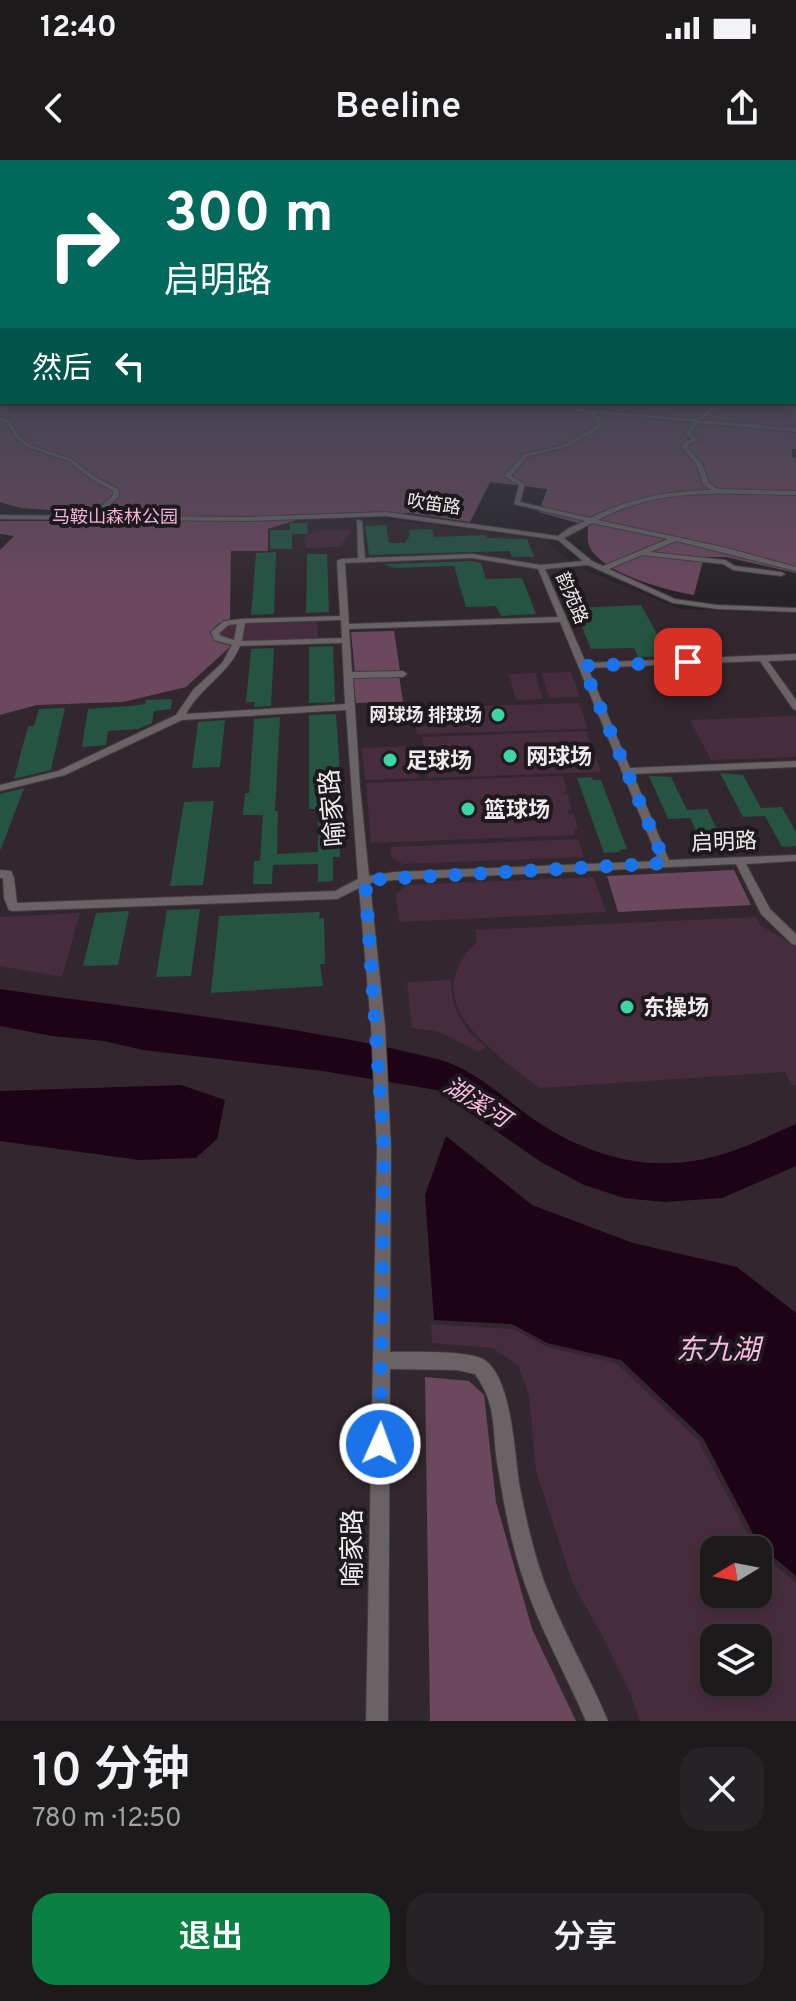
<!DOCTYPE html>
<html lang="zh">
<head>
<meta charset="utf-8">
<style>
	:root { --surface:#1d1a1c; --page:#252325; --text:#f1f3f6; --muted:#a0a1a3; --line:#3b383b; --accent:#0b8043 }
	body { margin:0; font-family:Overpass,"Noto Sans SC",sans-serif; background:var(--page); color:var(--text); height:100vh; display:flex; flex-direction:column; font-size:30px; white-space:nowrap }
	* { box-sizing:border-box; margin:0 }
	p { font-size:26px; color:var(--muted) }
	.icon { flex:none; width:44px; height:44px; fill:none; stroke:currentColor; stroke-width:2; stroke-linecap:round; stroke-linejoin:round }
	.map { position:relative; height:1561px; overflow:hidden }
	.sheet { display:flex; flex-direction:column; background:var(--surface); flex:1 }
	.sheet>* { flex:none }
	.top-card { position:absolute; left:0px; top:0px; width:796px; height:244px; box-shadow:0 4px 12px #0003,0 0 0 2px var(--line); background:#00695c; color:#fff; overflow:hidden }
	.needle { width:52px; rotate:260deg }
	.buttons { position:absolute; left:700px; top:1376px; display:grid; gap:16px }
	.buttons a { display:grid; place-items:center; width:72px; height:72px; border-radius:16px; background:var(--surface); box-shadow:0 4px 12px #0003,0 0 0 2px var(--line); font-size:40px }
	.pin { position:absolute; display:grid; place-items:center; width:68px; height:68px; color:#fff; margin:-34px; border-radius:16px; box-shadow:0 4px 12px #0006 }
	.me { position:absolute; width:88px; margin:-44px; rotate:2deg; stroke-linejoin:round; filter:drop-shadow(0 0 6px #0008) }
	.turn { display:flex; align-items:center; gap:28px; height:168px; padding:0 32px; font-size:36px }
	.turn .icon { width:104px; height:104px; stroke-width:2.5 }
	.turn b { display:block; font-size:56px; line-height:68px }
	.then { display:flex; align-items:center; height:76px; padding:0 32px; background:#0003; gap:16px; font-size:30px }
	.round { display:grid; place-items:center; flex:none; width:84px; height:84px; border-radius:24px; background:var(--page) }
	.headline { display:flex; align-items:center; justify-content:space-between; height:136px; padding:0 32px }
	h1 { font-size:48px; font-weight:600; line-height:60px }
	.button { display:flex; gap:16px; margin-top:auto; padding:16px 32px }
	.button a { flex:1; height:92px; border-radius:24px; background:var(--accent); color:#fff; font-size:32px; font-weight:600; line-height:92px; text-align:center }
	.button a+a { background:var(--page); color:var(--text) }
	.status { display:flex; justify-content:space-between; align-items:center; height:56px; padding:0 40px; background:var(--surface); direction:ltr }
	.status svg { height:22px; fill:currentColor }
	header { display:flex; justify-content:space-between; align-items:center; height:104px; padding:0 32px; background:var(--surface); font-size:36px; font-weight:600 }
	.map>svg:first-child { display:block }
	.built { fill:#32272e; fill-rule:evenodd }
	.green { fill:#472c3d; fill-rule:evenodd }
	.forest { fill:#6c485f }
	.water { fill:#1e0216 }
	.building { fill:#255442 }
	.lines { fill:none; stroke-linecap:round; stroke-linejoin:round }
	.street-casing { stroke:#413c3f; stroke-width:2 }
	.street { fill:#696366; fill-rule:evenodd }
	.route { stroke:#1a73e8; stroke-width:14; stroke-dasharray:0 25.2 }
	.poi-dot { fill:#3ed4a3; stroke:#1e191c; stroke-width:3 }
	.labels { text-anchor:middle; stroke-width:8; stroke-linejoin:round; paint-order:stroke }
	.far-street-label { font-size:18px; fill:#eeeaed; stroke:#1e191c }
	.far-park-label { font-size:18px; fill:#f0b0d9; stroke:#1e191c }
	.far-poi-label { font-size:18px; font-weight:bold; fill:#eeeaed; stroke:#1e191c; text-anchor:end }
	.poi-label { font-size:22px; font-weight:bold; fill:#eeeaed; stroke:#1e191c; text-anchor:start }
	.street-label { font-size:22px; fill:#eeeaed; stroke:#1e191c }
	.water-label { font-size:24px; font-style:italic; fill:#fabae3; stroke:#1e191c }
	.near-street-label { font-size:26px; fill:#eeeaed; stroke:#1e191c }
	.near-water-label { font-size:28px; font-style:italic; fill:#fabae3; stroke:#1e191c }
</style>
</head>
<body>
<div class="status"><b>12:40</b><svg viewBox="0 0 49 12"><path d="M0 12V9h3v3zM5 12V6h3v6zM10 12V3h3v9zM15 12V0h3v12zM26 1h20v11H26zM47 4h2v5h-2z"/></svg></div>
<header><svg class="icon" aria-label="back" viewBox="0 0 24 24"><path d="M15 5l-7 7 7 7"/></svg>Beeline<svg class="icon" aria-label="share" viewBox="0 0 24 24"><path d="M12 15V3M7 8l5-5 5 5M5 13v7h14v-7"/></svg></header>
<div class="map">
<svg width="796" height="1561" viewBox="0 0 796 1561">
	<rect width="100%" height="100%" fill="#272225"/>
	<path class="built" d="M 306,357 L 402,361 L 546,380 L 575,406 L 681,449 L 796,453 L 796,1561 L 0,1561 L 0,555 L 37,545 L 123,542 L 231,486 L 215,481 L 210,473 L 218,464 L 230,459 L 231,391 L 268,369 ZM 714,1390 L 758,1390 L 758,1434 L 714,1434 ZM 714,1478 L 758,1478 L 758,1522 L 714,1522 Z"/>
	<path class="green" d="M 352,370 L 340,387 L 306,388 L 304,378 L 315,371 Z
		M 317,461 L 318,479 L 237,482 L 220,475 L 219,470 L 227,465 Z
		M 571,512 L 580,537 L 549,538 L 542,513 Z
		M 535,513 L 543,539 L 516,540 L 509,514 Z
		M 579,543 L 588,569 L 417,574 L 413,551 L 413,548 Z
		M 796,556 L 796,597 L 711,600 L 690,560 Z
		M 586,571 L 601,612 L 428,618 L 422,577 Z
		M 416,586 L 419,618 L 365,620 L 362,588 Z
		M 557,616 L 563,617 L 567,631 L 562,632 L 568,635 L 572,650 L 568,650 L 569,654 L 574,654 L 578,669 L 574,670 L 575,675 L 371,683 L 366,623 Z
		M 578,679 L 584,697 L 403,704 L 391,697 L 390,687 Z
		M 594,717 L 606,752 L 399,762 L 396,734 L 406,725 Z
		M 80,753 L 62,817 L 0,806 L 0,757 Z
		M 756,757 L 760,765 L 796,786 L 796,925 L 792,926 L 785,912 L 539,928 C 495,892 413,842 477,782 L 475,770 Z
		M 451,820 C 451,849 463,870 486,887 L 480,892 L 437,871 L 412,868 L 407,822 Z
		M 431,1164 L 514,1169 L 547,1187 L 616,1203 L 698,1280 L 756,1390 L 714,1390 L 714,1434 L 758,1434 L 758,1391 L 796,1423 L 796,1561 L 640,1561 L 630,1533 L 603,1477 L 573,1424 L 536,1311 L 529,1235 L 518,1205 L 492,1188 L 432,1183 ZM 758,1478 L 758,1522 L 714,1522 L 714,1478 Z"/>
	<path class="forest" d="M 0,219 L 2,242 L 794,242 L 796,219 L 796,289 L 792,289 L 792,297 L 796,299 L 796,413 L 726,397 L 704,397 L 694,435 C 668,431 598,412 589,385 C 587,380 588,371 588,366 L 539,352 L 547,329 L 490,322 L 470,362 L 409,353 L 188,359 L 21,348 L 0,342 Z
		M 306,357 L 268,369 L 268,391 L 231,391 L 230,459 L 218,464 L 210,473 L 215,481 L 231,486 L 186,527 L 123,542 L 37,545 L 0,555 L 0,390 L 14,376 L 0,374 L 0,361 L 260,361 Z
		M 394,471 L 400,511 L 355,513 L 351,472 Z
		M 399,515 L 403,542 L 356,543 L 353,516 Z
		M 734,710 L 751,745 L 618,752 L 607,716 Z
		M 425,1217 L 469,1221 L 484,1235 L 496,1342 L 532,1469 L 576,1561 L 430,1561 Z"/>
	<path class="water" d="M 0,829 C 143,850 298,864 437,899 C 470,907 502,936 529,956 C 587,997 653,1016 723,994 C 748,987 772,974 796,964 L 796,1006 L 722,1038 L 664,1042 L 624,1038 L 584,1025 L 541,1002 L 437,930 L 323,911 L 143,890 L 104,881 L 52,876 L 0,866 Z
		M 181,925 L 225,940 L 217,979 L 196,998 L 139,1000 L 0,981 L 0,931 Z
		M 446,976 L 532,1045 L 633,1083 L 737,1107 L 796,1153 L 796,1416 L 759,1385 L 703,1278 L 621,1200 L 547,1183 L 512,1164 L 434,1160 L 425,1035 Z"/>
	<path class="building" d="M 290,363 L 307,363 L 308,374 L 292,374 L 292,389 L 270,389 L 270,370 L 290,370 Z
		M 386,365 L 389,383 L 405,383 L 410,375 L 409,370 L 432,369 L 434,377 L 486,375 L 487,378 L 527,379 L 534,397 L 512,397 L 510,391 L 369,395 L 365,366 Z
		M 276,392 L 274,454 L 251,455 L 256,393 Z
		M 307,394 L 327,394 L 329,452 L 306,453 Z
		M 472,401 L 481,403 L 486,419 L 522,418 L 536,454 L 501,456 L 496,446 L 466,447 L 454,406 L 394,408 L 384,404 Z
		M 641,445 L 663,485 L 669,485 L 675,496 L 638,497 L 634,488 L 591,489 L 574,448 Z
		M 333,486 L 335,542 L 309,543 L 309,487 Z
		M 274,488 L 271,546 L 254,547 L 255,542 L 246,542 L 251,489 Z
		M 172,539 L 171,549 L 154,551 L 152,563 L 138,569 L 108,571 L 106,585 L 82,587 L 88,549 L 130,546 L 145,544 L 146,540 Z
		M 65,548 L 51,610 L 14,619 L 28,566 L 34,566 L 39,549 Z
		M 336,554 L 343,655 L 338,655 L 340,697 L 333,697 L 333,721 L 318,722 L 318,704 L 273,705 L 272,724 L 253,724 L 254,701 L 260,701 L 263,655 L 243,655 L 245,633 L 249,633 L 254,559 L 280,557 L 275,651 L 278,651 L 277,694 L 318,692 L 318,649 L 309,649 L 309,555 Z
		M 225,560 L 220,607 L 192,608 L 198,562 Z
		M 720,613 L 743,615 L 761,648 L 782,647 L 796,672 L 796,686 L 782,687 L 765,656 L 743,657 Z
		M 649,616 L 671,617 L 687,650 L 707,649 L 726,688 L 704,689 L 690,658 L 668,659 Z
		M 592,617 L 593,620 L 601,620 L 627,689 L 619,690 L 620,692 L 604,693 L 577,618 Z
		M 24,628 L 1,689 L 0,689 L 0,634 Z
		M 214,641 L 203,725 L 170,726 L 184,642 Z
		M 200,749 L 191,816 L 156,817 L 167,750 Z
		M 129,751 L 118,805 L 83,806 L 96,753 Z
		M 320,752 L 319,759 L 324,758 L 325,804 L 320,804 L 323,826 L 211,833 L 219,756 Z"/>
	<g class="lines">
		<g class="street-casing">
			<path id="street" d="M 794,227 L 796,228 L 796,233 L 794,232 Z
				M 709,242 L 715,242 L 716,249 L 701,260 L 796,268 L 796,272 L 699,263 L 691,273 L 698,280 L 688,285 L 688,288 L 702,303 L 709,323 L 718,329 L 796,331 L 796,335 C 727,334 661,326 598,360 L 727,388 L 796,407 L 796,411 L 676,381 L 650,392 L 725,400 L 735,406 L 781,412 L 785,414 L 781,416 L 733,410 L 723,404 L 642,395 L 609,409 L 675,439 L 717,445 L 796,448 L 796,452 L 717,449 L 673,443 L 588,405 L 545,409 L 586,503 L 796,494 L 796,500 L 768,501 L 796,540 L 796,550 L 793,549 L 760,501 L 588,508 L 630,608 L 796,601 L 796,607 L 633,614 L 669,700 L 796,695 L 796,701 L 746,704 L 770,749 L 796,774 L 796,785 L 792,784 L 761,754 L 736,704 L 394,720 L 370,723 L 385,866 L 391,988 L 390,1192 C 410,1192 472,1190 486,1201 C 513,1223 514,1295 520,1328 C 527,1364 535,1400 549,1434 C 566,1477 590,1518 608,1561 L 586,1561 C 564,1510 536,1462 520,1409 C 509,1374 503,1338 497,1302 C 492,1267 497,1245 475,1214 L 457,1210 L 390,1209 L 388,1561 L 366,1561 L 377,988 L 371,866 L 359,728 L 337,739 L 13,751 L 9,750 L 4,738 L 3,718 L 0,718 L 0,710 L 11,711 L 14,718 L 17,743 L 335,731 L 358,719 L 346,550 L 182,560 L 65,615 L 0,631 L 0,625 L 58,611 L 176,555 L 193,530 L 222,503 L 232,485 L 214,480 L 211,472 L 224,461 L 241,459 L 340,456 L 337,401 L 341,399 L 358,398 L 357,360 L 362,361 L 365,398 L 472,394 L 541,405 L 583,401 L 558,380 L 386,356 L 249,361 L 0,359 L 0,355 L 96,356 L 101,347 L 113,335 L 113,331 L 90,318 L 68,301 L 27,287 L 16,279 L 6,262 L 0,261 L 0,257 L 10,260 L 20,277 L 31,285 L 72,299 L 94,316 L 118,329 L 119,336 L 106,349 L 103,356 L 249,357 L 386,352 L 558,376 L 569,368 L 585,361 L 514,344 L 519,325 L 504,316 L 524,294 L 563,285 L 596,266 L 595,259 L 586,252 L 576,251 L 576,249 L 696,259 L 710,248 ZM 595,253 L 693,262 L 685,273 L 691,279 L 683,283 L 682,288 L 696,304 L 703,324 L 710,330 C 667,331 629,338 590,358 L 520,342 L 525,324 L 511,316 L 528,296 L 567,287 L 601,268 L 601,258 ZM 592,363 L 668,379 L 603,406 L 592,401 L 564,378 ZM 472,398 L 538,409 L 558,457 L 349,464 L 345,403 ZM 341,460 L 342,478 L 242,481 L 245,463 ZM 560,462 L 659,701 L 394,712 L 369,716 L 360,627 L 353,518 L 403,517 L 407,514 L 403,511 L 352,512 L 349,469 ZM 237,464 L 234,480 L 221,476 L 219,473 L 229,465 ZM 342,483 L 345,544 L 186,554 C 200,527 229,514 240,486 Z"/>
		</g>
		<use href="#street" class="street"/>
	</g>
	<linearGradient id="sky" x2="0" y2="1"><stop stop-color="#151314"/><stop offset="0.5" stop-color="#414451"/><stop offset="1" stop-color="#414451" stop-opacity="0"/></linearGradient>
	<rect width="796" height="437" fill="url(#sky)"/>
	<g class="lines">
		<path class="route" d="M 380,1284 L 384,988 L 365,720 L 665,703 L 583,506 L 688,502"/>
	</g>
	<g class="poi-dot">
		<circle cx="498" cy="555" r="8"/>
		<circle cx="510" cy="596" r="8"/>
		<circle cx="390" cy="600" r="8"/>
		<circle cx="468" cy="649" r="8"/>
		<circle cx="627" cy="847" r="8"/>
	</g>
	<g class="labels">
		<g class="far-street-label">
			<text transform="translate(434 344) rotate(8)" y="6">吹笛路</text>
			<text transform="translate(572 438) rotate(67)" y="6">韵苑路</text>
		</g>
		<g class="far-park-label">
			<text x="115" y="363">马鞍山森林公园</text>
		</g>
		<g class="far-poi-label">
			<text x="482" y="561">网球场 排球场</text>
		</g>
		<g class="poi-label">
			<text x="526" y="604">网球场</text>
			<text x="406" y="608">足球场</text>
			<text x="484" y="657">篮球场</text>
			<text x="643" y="855">东操场</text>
		</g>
		<g class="street-label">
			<text transform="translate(724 681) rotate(-2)" y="8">启明路</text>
		</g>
		<g class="water-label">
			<text transform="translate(477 942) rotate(32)" y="8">湖溪河</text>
		</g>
		<g class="near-street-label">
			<text transform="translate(332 648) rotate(-95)" y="9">喻家路</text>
			<text transform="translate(352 1388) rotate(-90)" y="9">喻家路</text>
		</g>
		<g class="near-water-label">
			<text x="718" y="1199">东九湖</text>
		</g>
	</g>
</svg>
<div class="buttons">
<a><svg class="needle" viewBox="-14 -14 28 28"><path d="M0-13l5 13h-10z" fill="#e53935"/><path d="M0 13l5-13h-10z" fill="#a0a1a3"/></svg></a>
<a><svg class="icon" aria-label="layers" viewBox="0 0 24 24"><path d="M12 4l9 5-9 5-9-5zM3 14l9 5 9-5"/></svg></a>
</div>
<div class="pin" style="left:688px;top:502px;background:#d93025"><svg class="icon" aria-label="arrive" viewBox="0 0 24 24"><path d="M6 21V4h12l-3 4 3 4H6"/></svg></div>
<svg class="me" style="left:380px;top:1284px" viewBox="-20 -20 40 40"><circle r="17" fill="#1a73e8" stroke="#fff" stroke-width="3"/><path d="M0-11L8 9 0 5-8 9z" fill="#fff"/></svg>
<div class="top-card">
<div class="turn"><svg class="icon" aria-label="right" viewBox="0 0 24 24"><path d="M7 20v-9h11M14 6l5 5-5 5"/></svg><div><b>300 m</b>启明路</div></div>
<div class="then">然后<svg class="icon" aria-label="left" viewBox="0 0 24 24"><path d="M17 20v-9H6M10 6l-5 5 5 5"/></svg></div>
</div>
</div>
<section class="sheet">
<div class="headline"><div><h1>10 分钟</h1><p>780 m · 12:50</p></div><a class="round"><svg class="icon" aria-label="close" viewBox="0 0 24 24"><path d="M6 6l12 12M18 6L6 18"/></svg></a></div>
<div class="button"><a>退出</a><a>分享</a></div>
</section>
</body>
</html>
